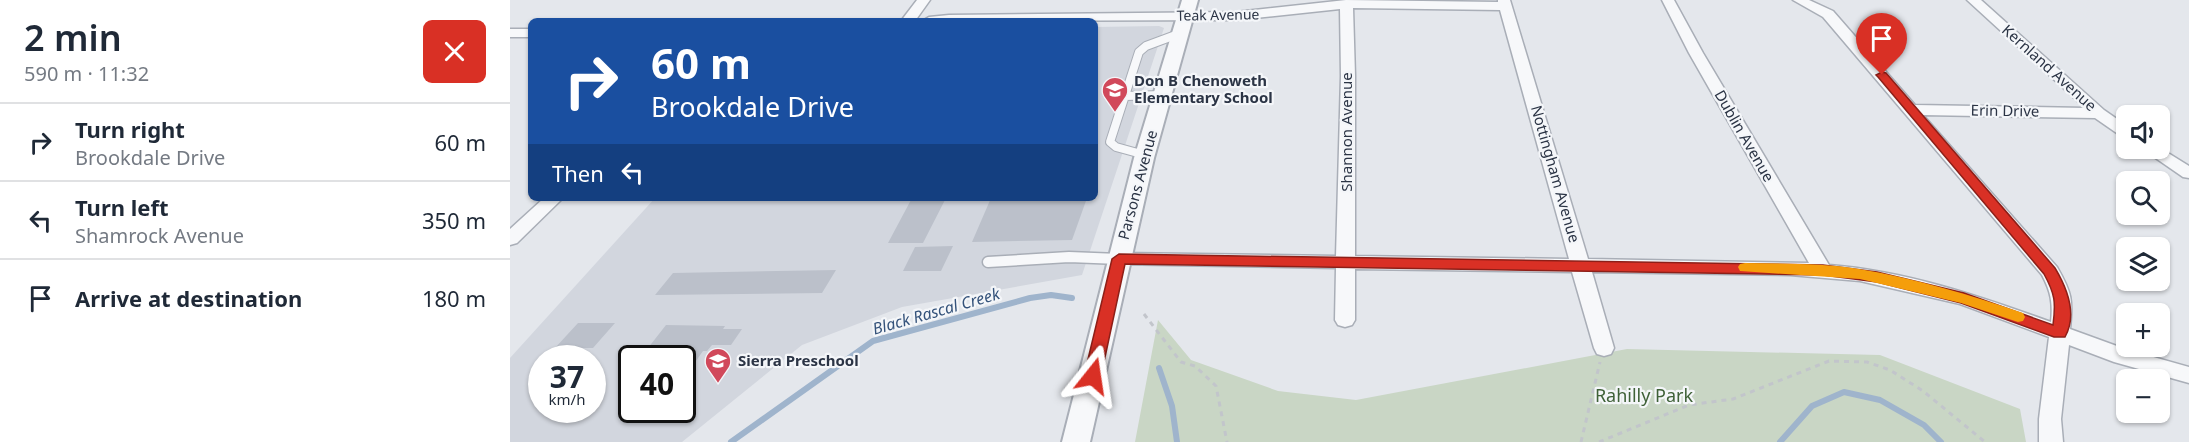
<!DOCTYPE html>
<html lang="en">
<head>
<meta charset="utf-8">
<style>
	:root { --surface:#fff; --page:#f6f6f7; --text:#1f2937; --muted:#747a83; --line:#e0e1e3 }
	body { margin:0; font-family:"Noto Sans",sans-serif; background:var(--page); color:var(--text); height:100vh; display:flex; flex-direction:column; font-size:22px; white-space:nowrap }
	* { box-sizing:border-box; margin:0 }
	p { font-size:20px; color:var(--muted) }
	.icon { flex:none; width:33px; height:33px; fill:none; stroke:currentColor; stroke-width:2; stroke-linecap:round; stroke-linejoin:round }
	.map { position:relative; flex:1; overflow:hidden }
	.side { display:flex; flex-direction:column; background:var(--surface); width:510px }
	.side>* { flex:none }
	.banner { position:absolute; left:18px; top:18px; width:570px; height:183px; border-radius:9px; box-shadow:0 2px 4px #0004; background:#1a4fa0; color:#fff; overflow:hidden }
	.buttons { position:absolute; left:1606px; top:105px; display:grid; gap:12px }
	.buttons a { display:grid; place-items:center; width:54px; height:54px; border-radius:9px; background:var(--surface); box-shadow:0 2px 4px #0004; font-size:30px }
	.speed { position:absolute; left:18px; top:345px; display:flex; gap:12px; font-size:30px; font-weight:700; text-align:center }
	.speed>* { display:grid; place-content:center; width:78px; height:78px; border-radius:50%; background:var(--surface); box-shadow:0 2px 4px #0004; line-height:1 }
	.speed small { font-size:15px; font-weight:400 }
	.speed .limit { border:3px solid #111; border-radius:9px; background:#fff; color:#111 }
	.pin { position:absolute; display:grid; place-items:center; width:51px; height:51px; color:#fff; margin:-62px -26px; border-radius:50% 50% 50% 0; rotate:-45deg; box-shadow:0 0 6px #0007 }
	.pin .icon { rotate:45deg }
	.me { position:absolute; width:66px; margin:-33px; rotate:15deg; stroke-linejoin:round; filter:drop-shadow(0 0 4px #0008) }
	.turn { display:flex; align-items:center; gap:21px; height:126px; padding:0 24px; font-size:27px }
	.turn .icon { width:78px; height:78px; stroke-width:2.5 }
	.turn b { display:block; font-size:42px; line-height:51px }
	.then { display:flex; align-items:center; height:57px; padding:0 24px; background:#0003; gap:12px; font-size:22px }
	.round { display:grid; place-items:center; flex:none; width:63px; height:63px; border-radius:9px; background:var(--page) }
	.summary { display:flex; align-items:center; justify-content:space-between; height:102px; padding:0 24px }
	h1 { font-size:36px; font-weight:600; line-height:45px }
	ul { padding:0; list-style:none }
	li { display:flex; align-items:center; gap:18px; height:78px; padding:0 24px; border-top:2px solid var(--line) }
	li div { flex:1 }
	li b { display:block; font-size:22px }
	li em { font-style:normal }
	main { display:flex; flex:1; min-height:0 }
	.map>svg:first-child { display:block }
	.built { fill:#d2d6de; fill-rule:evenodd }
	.green { fill:#c9d6c5 }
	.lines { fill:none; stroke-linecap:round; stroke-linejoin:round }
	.stream { stroke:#9fb4cc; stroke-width:6 }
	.building { fill:#bbc0ca }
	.service-far1-casing { stroke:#a9aeb7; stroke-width:10 }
	.service-casing { stroke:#a9aeb7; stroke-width:13 }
	.minor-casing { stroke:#a9aeb7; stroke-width:3 }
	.tertiary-casing { stroke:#a9aeb7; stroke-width:4 }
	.path { stroke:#c2c5cb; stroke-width:3; stroke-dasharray:5 5; stroke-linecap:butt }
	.service-far1 { stroke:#f7f8fa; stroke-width:8 }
	.service { stroke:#f7f8fa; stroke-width:10 }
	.minor { fill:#f7f8fa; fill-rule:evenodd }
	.tertiary { fill:#f7f8fa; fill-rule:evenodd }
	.route { fill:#d93025; stroke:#8d1f18; stroke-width:1.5 }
	.slow { fill:#f59e0b }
	.labels { text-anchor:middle; stroke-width:4.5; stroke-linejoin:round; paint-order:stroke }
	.far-street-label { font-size:14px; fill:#2b3445; stroke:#f4f6f9 }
	.street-label { font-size:15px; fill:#2b3445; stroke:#f4f6f9 }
	.poi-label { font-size:15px; font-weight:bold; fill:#2b3445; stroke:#f4f6f9; text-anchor:start }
	.water-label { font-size:16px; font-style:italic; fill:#34527a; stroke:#f4f6f9 }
	.near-park-label { font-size:18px; fill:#3f6138; stroke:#f4f6f9 }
</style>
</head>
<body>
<main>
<section class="side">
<div class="summary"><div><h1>2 min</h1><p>590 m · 11:32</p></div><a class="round" style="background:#d93025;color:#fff"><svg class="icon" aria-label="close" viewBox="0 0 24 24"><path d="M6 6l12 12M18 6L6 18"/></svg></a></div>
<ul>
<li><svg class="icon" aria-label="right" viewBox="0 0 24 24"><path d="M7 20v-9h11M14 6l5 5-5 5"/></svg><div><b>Turn right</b><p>Brookdale Drive</p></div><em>60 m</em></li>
<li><svg class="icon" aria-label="left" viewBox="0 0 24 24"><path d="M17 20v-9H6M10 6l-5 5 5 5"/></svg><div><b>Turn left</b><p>Shamrock Avenue</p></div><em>350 m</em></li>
<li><svg class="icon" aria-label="arrive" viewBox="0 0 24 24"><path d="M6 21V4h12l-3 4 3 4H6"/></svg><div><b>Arrive at destination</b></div><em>180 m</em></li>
</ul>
</section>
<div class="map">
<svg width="1679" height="442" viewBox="0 0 1679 442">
	<rect width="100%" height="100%" fill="#e4e7ec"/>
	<path class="built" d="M 649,26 L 654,28 L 572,275 L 392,307 L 292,345 L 172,442 L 0,442 L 0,358 L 145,198 L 585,198 L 585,27 ZM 32,358 L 82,358 L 82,410 L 32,410 ZM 122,358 L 172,358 L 172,410 L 122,410 Z"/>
	<path class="green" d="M 648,320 L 681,360 L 768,391 L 846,400 L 1117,349 L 1370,355 L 1510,409 L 1516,442 L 625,442 Z"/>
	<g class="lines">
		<path class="stream" d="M 649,368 L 662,406 L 667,442
			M 221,442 L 363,341 L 520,298 L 541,295 L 562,298
			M 1270,442 L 1302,406 L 1334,392 L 1370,400 L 1414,425 L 1431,442"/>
	</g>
	<path class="building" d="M 402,198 L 436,198 L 413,243 L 378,243 Z
		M 481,198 L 577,198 L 562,240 L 462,242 Z
		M 443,246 L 431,271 L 393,271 L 405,247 Z
		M 326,270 L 312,293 L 145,295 L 163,273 Z
		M 68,323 L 105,323 L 83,348 L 45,348 Z
		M 156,325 L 215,326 L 213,329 L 232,329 L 221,345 L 202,345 L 197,351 L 193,351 L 183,365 L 172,365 L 172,358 L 137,358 L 146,348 L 138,348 Z"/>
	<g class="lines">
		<g class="service-far1-casing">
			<path id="service-far1" d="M 615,96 L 652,95
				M 635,155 L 606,147 L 600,142 L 629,52 L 636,46 L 671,33"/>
		</g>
		<g class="service-casing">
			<path id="service" d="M 478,262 L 559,257 L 609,259"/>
		</g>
		<g class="minor-casing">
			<path id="minor" d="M 407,0 L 420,0 L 405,21 L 391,21 Z
				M 836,0 L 988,2 L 988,0 L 1000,0 L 1078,259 L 1299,263 L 1179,53 L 1152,0 L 1164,0 L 1193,53 L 1319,265 C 1396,271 1469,296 1541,322 C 1543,303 1541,292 1532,275 L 1313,17 L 1283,0 L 1299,0 L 1323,11 L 1405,105 L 1575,108 L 1457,0 L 1471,0 L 1594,110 L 1617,126 L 1617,138 L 1611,136 L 1585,118 L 1413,115 L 1547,267 C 1562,293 1563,300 1560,329 L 1615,349 L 1679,367 L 1679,383 L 1604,362 L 1559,345 L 1551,419 L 1553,442 L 1529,442 L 1529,419 L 1539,337 L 1450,304 L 1350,281 L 1280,275 L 1082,272 L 1104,348 L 1101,354 L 1094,356 L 1087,354 L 1084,348 L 1062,272 L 845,269 L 845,320 L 842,325 L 835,327 L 828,325 L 825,320 L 826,268 L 602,264 L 600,259 L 602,254 L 609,253 L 826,256 L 831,76 L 830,9 L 726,20 L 412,21 L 419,17 L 439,15 L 726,12 ZM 843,8 L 990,10 L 1059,259 L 845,256 L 845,76 Z
				M 0,29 L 21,29 L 21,37 L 0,37 Z
				M 1631,148 L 1650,148 L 1679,166 L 1679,178 L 1673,177 Z
				M 34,198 L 53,198 L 7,243 L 0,245 L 0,229 Z"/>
		</g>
		<g class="tertiary-casing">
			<path id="tertiary" d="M 672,0 L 688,0 L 644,158 L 580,442 L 552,442 L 624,158 Z"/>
		</g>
		<path class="path" d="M 634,314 L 671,362 L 685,366 L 706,386 L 717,442
			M 1071,442 L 1090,362
			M 1089,442 L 1179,405 L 1223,399 L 1319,361 L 1357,362 L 1380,370 L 1413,391 L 1475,442"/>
		<use href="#service-far1" class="service-far1"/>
		<use href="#service" class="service"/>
		<use href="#minor" class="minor"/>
		<use href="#tertiary" class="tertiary"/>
	</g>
	<path class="route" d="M 1372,72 L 1376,73 L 1545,268 C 1557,288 1568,314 1555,337 L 1544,337 L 1451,303 L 1367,282 L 1313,275 L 615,264 L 591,376 L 588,381 L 583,383 L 577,381 L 574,376 L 602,259 L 609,254 L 1313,265 L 1367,272 L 1454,293 L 1543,325 C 1546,302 1545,294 1534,274 L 1368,77 L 1366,75 Z"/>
	<path class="slow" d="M 1235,263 C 1273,264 1312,263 1349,269 C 1405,278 1460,295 1513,313 L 1515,317 L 1513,321 L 1508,322 L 1451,303 L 1350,279 L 1230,271 L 1228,267 L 1230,264 Z"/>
	<defs>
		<g id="school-pin" transform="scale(1.35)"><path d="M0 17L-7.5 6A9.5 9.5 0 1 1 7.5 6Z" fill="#d1495b" stroke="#f4f6f9"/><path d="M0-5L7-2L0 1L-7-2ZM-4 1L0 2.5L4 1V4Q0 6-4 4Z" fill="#fff"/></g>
	</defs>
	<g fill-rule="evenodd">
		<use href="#school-pin" x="605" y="90"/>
		<use href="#school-pin" x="208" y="361"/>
	</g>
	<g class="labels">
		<g class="far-street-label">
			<text transform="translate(708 15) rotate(-1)" y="5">Teak Avenue</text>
		</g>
		<g class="street-label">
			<text transform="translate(1539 68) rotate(42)" y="5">Kernland Avenue</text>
			<text transform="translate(1495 111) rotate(1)" y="5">Erin Drive</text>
			<text transform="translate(837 132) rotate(-90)" y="5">Shannon Avenue</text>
			<text transform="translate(1234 136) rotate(60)" y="5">Dublin Avenue</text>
			<text transform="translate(1045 174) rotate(74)" y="5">Nottingham Avenue</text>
			<text transform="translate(628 185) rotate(-75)" y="5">Parsons Avenue</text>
		</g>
		<g class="poi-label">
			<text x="624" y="86">Don B Chenoweth<tspan x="624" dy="17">Elementary School</tspan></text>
			<text x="228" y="366">Sierra Preschool</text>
		</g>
		<g class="water-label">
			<text transform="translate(426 311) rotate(-16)" y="6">Black Rascal Creek</text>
		</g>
		<g class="near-park-label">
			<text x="1134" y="402">Rahilly Park</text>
		</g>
	</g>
</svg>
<div class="buttons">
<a><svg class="icon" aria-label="sound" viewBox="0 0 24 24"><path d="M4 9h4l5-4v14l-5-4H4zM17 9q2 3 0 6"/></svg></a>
<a><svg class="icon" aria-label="search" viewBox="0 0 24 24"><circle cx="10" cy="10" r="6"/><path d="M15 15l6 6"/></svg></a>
<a><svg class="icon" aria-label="layers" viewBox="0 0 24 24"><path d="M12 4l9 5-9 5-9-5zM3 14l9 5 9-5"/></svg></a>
<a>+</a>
<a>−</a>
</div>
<div class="speed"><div>37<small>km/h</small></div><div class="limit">40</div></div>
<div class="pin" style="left:1372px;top:75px;background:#d93025"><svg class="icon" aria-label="arrive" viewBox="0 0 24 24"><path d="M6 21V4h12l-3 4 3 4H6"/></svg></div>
<svg class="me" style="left:583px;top:376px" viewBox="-20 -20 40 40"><path d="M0-17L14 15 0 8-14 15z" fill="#d93025" stroke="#fff" stroke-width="4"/></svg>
<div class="banner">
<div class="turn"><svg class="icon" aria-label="right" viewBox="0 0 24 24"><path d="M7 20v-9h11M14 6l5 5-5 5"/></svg><div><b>60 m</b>Brookdale Drive</div></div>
<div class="then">Then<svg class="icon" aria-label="left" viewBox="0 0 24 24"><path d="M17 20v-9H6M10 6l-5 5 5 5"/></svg></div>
</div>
</div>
</main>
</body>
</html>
